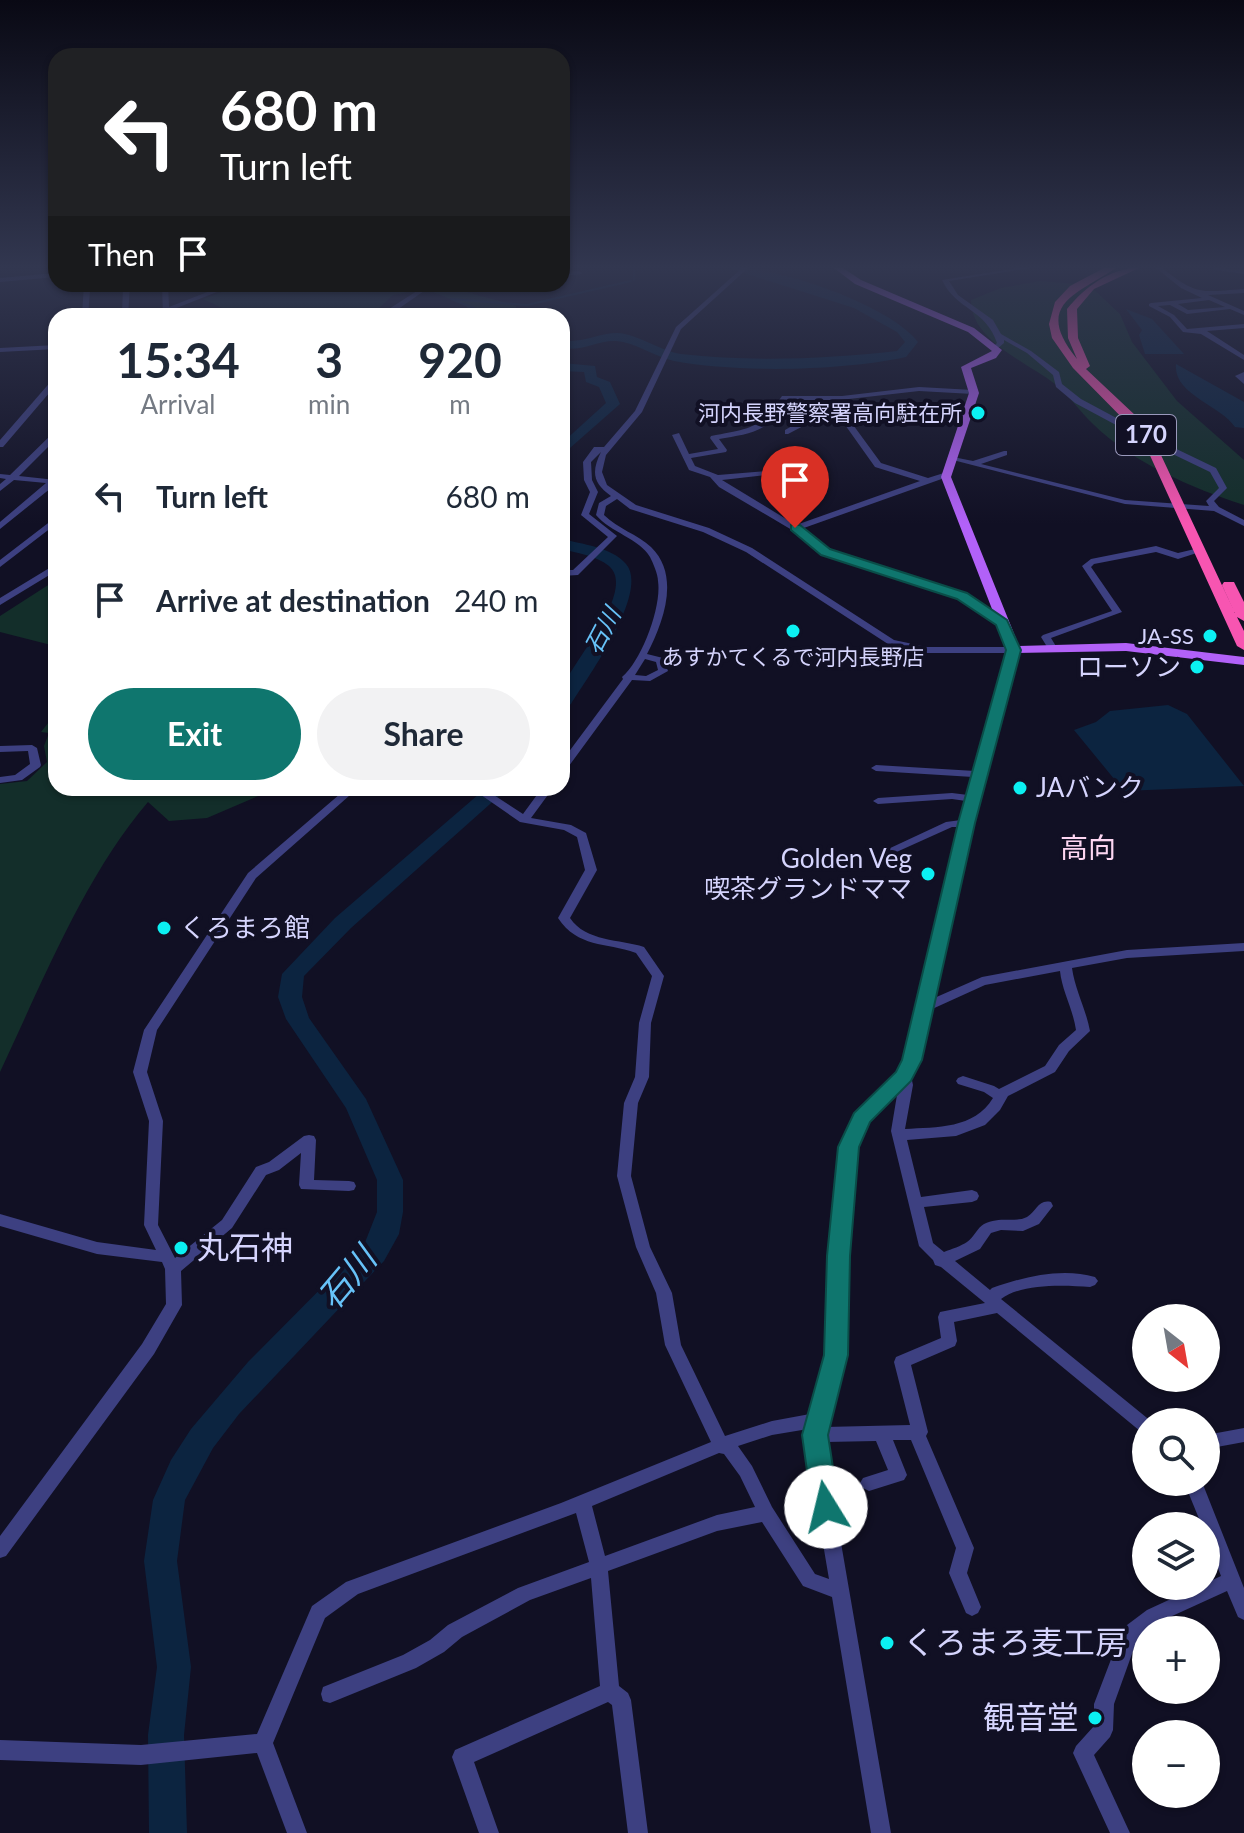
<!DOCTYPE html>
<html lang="en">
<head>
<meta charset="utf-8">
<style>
	:root { --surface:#fff; --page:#f2f2f3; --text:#1f2937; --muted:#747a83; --accent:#0f766e }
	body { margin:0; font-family:Lato,"Noto Sans JP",sans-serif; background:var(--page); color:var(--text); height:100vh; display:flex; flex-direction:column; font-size:30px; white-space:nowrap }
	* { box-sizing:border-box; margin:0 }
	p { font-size:26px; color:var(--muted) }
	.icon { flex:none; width:44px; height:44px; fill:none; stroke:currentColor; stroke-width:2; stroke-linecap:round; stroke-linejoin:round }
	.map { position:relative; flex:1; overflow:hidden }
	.drawer { position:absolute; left:48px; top:308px; width:522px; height:488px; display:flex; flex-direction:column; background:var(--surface); border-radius:24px; box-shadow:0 2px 6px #0004 }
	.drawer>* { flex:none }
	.banner { position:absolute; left:48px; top:48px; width:522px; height:244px; border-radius:24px; box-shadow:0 2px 6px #0004; background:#202124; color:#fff; overflow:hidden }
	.needle { width:52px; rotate:149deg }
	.buttons { position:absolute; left:1132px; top:1304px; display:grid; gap:16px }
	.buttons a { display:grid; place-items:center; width:88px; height:88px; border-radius:50%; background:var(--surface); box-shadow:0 2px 6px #0004; font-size:40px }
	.pin { position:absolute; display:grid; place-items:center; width:68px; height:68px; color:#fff; margin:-82px -34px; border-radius:50% 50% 50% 0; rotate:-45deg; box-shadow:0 0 8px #0007 }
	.pin .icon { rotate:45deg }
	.me { position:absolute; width:88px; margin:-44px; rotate:351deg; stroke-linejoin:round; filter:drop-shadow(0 0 6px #0008) }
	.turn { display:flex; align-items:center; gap:28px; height:168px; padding:0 40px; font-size:36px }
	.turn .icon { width:104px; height:104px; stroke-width:2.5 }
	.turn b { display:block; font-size:56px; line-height:68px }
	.then { display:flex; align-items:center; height:76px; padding:0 40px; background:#0003; gap:16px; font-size:30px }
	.eta { display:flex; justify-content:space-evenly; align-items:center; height:136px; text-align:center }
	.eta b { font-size:48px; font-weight:700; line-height:56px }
	.button { display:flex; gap:16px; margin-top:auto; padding:16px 40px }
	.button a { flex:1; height:92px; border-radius:48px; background:var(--accent); color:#fff; font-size:32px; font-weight:700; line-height:92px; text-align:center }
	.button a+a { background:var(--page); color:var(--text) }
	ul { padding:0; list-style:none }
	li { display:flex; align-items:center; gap:24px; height:104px; padding:0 40px }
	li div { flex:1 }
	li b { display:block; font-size:30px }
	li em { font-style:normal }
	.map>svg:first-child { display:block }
	.green { fill:#132e2a }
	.water { fill:#0c2440 }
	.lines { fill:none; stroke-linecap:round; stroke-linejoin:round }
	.stream { stroke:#0c2440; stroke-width:2 }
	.river { fill:#0c2440; fill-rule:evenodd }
	.minor { fill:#3d4081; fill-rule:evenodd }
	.major { fill:#b261f8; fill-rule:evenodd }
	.highway { fill:#f755b1; fill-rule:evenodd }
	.route { fill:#0f766e; stroke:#0a4d48; stroke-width:2 }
	.poi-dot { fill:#0bf0f2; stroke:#111024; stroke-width:3 }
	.labels { text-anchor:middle; stroke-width:8; stroke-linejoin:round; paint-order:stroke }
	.far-poi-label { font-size:22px; fill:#d5d4fd; stroke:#111024; text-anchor:end }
	.shield { fill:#111024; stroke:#9a99bc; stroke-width:2 }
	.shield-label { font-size:24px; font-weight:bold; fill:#d5d4fd }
	.far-water-label { font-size:24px; font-style:italic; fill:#67c2f8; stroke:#111024 }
	.poi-label { font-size:26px; fill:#d5d4fd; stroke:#111024; text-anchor:end }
	.neighbourhood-label { font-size:28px; fill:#fdd6f2; stroke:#111024 }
	.near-poi-label { font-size:32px; fill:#d5d4fd; stroke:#111024; text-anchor:start }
	.near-water-label { font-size:34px; font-style:italic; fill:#67c2f8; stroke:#111024 }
</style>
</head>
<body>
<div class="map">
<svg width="1244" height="1833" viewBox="0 0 1244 1833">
	<rect width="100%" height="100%" fill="#111024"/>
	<path class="green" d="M 1040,281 L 1089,285 L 1120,314 L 1132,342 L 1177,401 L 1244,460 L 1244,505 C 1192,488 1133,463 1093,424 C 1079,411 1069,395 1055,384 C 1027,362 971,341 971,300 L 1001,288 Z
		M 244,284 L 413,284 L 413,285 L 408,292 L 393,295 L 378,309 L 362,311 L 276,308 L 233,313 L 203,299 Z
		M 447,284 C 462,293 497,299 516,306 L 515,316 L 471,316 L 473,314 L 465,305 L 423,288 Z
		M 56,580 L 55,646 L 0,632 L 0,616 Z
		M 56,713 L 56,788 L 277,788 L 207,818 L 169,821 L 148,802 C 84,877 42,983 0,1072 L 0,784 L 27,781 L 47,762 L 44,746 L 49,733 L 41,732 Z"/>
	<path class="water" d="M 1126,309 L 1152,319 L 1184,354 L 1145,354 L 1139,335 L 1142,330 Z
		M 1176,364 L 1244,402 L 1244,428 L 1235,427 C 1221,405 1173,395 1176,364 Z
		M 1168,705 L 1187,714 L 1244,786 L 1124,791 L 1074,730 L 1096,722 L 1110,711 Z"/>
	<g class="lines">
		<path class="stream" d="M 634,268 L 634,280
			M 477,316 L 476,309 L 451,299 L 527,305 L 631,281"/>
		<path class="river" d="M 728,268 C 774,265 890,305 918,342 L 906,357 C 841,371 739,373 674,361 C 655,357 635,342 616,341 C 598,340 581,352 562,348 L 562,340 C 581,344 598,333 617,333 C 638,334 660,351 681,354 C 754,362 825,359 897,351 L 905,342 L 897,332 L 854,308 Z
			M 562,363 L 595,366 L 597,377 L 610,382 L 620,404 L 562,455 L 562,443 L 606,403 L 599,387 L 586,382 L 584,372 L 562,371 Z
			M 562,539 C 581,544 612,547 626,564 C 650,592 587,678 571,704 L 562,710 C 562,704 561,696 562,690 C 568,666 638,591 609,566 C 597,556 577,553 562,549 Z
			M 486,788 L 508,788 L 351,928 L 304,976 L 302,997 L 309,1018 L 366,1099 L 403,1180 L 403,1212 L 399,1234 L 384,1261 L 239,1414 L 213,1448 L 185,1500 L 177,1561 L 191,1667 L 184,1735 L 187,1833 L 149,1833 L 148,1735 L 157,1667 L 144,1561 L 153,1500 L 171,1460 L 191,1429 L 248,1362 L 364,1245 L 377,1212 L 377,1180 L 346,1108 L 286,1019 L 278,997 L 282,974 L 335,918 Z"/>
		<path class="minor" d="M 742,268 L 748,268 L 681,329 L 642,412 L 606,455 L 602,472 L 607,485 L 636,505 L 709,528 L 752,548 L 894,640 L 927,647 L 1014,647 L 1019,650 L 972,823 L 932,999 L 982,977 L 1127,950 L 1244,943 L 1244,951 L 1127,958 L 1072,968 C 1075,990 1086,1009 1090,1031 L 1069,1051 L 1055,1072 L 1008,1096 L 1000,1110 L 985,1125 L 956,1136 L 907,1140 L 921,1197 L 972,1190 L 977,1192 L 979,1196 L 977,1200 L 972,1202 L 924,1207 L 933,1243 L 944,1252 C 952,1249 961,1246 967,1242 C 974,1237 977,1228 984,1224 C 999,1216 1016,1223 1027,1217 C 1037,1211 1038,1199 1051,1202 L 1053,1206 L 1039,1224 L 1023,1231 L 1001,1230 L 991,1233 L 980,1249 L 955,1261 L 990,1290 L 992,1288 C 1023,1277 1062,1267 1095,1277 L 1098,1281 L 1095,1285 L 1090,1287 C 1065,1285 1022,1283 1001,1299 L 1152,1422 L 1146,1422 L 1146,1433 L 1140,1431 L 997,1313 L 954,1322 L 957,1341 L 955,1346 L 911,1365 L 928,1432 L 926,1436 L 974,1548 L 967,1573 L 981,1607 L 978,1613 L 972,1616 L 966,1613 L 949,1573 L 956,1548 L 911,1440 L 893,1440 L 907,1475 L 904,1480 L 869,1491 L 863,1488 L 860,1483 L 863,1478 L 888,1470 L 876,1441 L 826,1442 L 830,1479 L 891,1833 L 871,1833 L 832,1597 L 803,1586 L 762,1522 L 717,1531 L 608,1571 L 619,1686 L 628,1693 L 631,1700 L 648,1833 L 628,1833 L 612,1705 L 608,1702 L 474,1762 L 499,1833 L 479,1833 L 452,1757 L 455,1750 L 600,1686 L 591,1578 L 530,1600 L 462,1637 L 444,1652 L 416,1668 L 330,1703 L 323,1701 L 321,1694 L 323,1687 L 403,1655 L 430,1640 L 448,1625 L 518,1588 L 589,1562 L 576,1513 L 358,1594 L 325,1618 L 273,1743 L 307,1833 L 287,1833 L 257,1753 L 141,1765 L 0,1760 L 0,1740 L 141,1745 L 257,1734 L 312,1606 L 346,1582 L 561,1503 L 711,1442 L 665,1345 L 656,1293 L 636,1247 L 617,1176 L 624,1103 L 635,1077 L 639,1023 L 652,976 L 636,953 C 605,942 578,948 558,918 L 585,870 L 577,837 L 564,830 L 520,822 L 471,788 L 483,788 L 523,814 L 542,788 L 553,788 L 531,818 L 571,825 L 586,833 L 597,870 L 570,918 C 586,942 620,939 644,947 L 664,976 L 651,1023 L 649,1077 L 638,1103 L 631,1176 L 650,1247 L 672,1293 L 681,1345 L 725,1436 L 772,1421 L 810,1414 L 828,1355 L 830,1256 L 842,1147 L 856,1114 L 899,1073 L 905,1060 L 960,827 L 952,827 L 881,859 L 873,859 L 871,857 L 946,822 L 961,820 L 966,801 L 952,799 L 878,804 L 873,801 L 878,798 L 952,793 L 968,795 L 973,777 L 876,771 L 871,768 L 876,765 L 975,771 L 1008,653 L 927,653 L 888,644 L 746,552 L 703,532 L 630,509 L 617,499 L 606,506 L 604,515 C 618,529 637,534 651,547 C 681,576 663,623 647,654 L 663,658 L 668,671 L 650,681 L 632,680 L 566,770 L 562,771 L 562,761 L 623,679 L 622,677 C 641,662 662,607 658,581 C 658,574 653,563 650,557 C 640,539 610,532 596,515 L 599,503 L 611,496 C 593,483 591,472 601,452 L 591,462 L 592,480 L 598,492 L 589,514 L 617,536 L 578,575 L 562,576 L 562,570 L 573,570 L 608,537 L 581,515 L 590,492 L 584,480 L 583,462 L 594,447 L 604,447 L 635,411 L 676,327 ZM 645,659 L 656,662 L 658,670 L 646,676 L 635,675 ZM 1060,971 C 1062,991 1073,1009 1076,1030 L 1059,1045 L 1045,1066 L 999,1089 L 994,1086 L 963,1076 L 958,1078 L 956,1081 L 958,1084 L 984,1092 L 993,1098 C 974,1129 937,1127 905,1129 L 913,1085 L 911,1076 L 919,1060 L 930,1010 L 985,985 ZM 898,1089 L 891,1131 L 919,1246 L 933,1260 L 935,1265 L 941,1267 L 985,1303 L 940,1312 L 938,1317 L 941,1338 L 896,1357 L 894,1362 L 910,1425 L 825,1427 L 824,1421 L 844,1355 L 846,1256 L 856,1147 L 867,1121 ZM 808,1429 L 807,1435 L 809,1440 L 812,1479 L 829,1579 L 815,1574 L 772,1507 L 752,1466 L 738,1446 L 772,1435 ZM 719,1453 L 724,1454 L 740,1476 L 755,1507 L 717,1515 L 605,1556 L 592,1506 Z
			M 1018,268 L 1031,268 L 949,281 L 958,295 L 993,320 L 1001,334 L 1031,351 L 1059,372 L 1062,384 L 1081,399 L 1150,436 L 1150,440 L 1144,440 L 1075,403 L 1056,387 L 1053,375 L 1027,353 L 1004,340 L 1004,343 L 997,349 L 993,349 L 993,347 L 997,343 C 986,309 956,310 942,280 Z
			M 1156,268 L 1162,268 C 1198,296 1200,292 1244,289 L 1244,293 L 1208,295 L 1244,311 L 1244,315 L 1230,309 L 1187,314 L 1170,305 L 1158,306 L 1174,315 L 1187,329 L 1244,324 L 1244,328 L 1207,331 L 1244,355 L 1244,360 L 1201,334 L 1183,332 L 1170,317 L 1149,306 L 1149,304 L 1151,303 L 1202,298 L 1181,288 ZM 1209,300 L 1225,307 L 1188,310 L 1178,304 Z
			M 1213,268 L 1244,270 L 1244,274 L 1216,270 Z
			M 579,271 L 582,273 L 581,274 L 562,276 L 562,272 Z
			M 56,273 L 56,277 L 0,282 L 0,278 Z
			M 84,284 L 90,284 L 90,286 L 130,284 L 128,316 L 122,316 L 123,286 L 90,290 L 88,316 L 82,316 Z
			M 162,284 L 168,284 L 169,307 L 228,284 L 237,284 L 169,311 L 169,316 L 163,316 Z
			M 431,284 L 441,284 L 424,291 L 391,314 L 378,316 L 420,289 Z
			M 285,308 L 319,316 L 306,316 L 285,312 L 232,316 Z
			M 56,345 L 56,349 L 0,352 L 0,348 Z
			M 1244,372 L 1244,384 L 1235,376 Z
			M 53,379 L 56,379 L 56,385 L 3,447 L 0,447 L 0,440 Z
			M 919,387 L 973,390 L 977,392 L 973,394 L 919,391 L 840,400 L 855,420 L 851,422 L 881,463 L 928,478 L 947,472 L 951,474 L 950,476 L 801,529 L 829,550 L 965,594 L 1005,621 L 1005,625 L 999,625 L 959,598 L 823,554 L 792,530 L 719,487 L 710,477 L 689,470 L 672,435 L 679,433 L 689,454 L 718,449 L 710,438 L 711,436 C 751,428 759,430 782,396 L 842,396 ZM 787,400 L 832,400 L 845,418 L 808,419 L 799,413 L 780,411 ZM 776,416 L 794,417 L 801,421 L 785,430 L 785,434 L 788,434 L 809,423 L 843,422 L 875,467 L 920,481 L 796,525 L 722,480 L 775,474 L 778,474 L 778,470 L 718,475 L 695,466 L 691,458 L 726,452 L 727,450 L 719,439 C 741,435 761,434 776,416 Z
			M 53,433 L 56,433 L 56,439 L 19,476 L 56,480 L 56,484 L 0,529 L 0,522 L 46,483 L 14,480 L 0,491 L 0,484 L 6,479 L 0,478 L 0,474 L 10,475 Z
			M 1158,443 L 1164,443 L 1216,468 L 1227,488 L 1214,501 L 1219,507 L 1244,520 L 1244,526 L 1214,511 L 1125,504 L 949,459 L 953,457 L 973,461 L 1004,451 L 1007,451 L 1007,455 L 981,464 L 1125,500 L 1209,506 L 1206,501 L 1219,488 L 1210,472 L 1158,447 Z
			M 56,517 L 56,524 L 0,567 L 0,560 Z
			M 1156,546 L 1178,553 L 1199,548 L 1203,551 L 1178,559 L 1156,552 L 1094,564 L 1091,567 L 1122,612 L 1051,638 L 1057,648 L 1052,651 L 1049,650 L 1041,637 L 1043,635 L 1112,611 L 1082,566 L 1091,559 Z
			M 56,564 L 56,571 L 0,605 L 0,598 Z
			M 32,745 L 37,748 L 41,765 L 40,767 L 22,780 L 0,783 L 0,777 L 15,775 L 30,764 L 28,751 L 0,752 L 0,746 Z
			M 347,788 L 358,788 L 256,878 L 157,1030 L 147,1072 L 163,1121 L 158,1225 L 175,1258 L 222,1220 L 256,1167 L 269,1162 L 304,1136 L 309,1135 L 314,1136 L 316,1140 L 314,1180 L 349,1181 L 354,1182 L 356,1186 L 354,1190 L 349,1191 L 301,1189 L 299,1185 L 301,1153 L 279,1170 L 266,1175 L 232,1228 L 181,1271 L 182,1305 L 154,1354 L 6,1556 L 0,1558 L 0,1536 L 142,1344 L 166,1304 L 165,1269 L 162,1262 L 97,1254 L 0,1226 L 0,1214 L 97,1242 L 156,1250 L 144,1225 L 149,1121 L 133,1072 L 144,1030 L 248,873 Z
			M 1244,1428 L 1244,1442 L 1206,1449 L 1206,1435 Z
			M 1184,1482 L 1202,1482 L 1244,1588 L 1244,1620 L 1238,1617 L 1227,1591 L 1159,1622 L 1150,1630 L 1146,1630 L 1146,1633 L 1137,1640 L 1114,1704 L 1113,1730 L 1110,1737 L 1094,1755 L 1130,1833 L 1110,1833 L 1073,1753 L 1076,1746 L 1094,1726 L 1094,1704 L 1123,1628 L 1147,1610 L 1199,1586 L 1206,1586 L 1206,1583 L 1221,1576 L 1206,1537 L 1206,1526 L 1202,1526 Z"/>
		<path class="major" d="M 834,268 L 843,268 L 861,280 L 974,328 L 1002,350 L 996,358 L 971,368 L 979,393 L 951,477 L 1019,646 L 1126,643 L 1244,657 L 1244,665 L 1126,651 L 1009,653 L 941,477 L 969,393 L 961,367 L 992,351 L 968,332 L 855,284 Z"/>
		<path class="highway" d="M 1104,268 L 1116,268 C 1078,294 1032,304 1077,359 L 1068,338 L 1067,309 C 1085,287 1110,268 1139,268 L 1094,289 L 1077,309 L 1078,338 L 1090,366 L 1086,369 L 1136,416 L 1153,438 L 1235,613 L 1222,585 L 1224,582 L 1234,582 L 1244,602 L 1244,621 L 1237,617 L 1244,631 L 1244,650 L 1237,646 L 1142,438 L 1073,368 L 1052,338 L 1049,324 L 1055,302 L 1070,286 Z"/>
	</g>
	<linearGradient id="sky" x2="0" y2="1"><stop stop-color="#090914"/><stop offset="0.51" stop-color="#323750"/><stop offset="1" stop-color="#323750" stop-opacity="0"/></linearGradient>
	<rect width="1244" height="524" fill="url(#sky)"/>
	<path class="route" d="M 791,525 L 800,525 L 830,549 L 967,593 L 1007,620 L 1021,650 L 975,823 L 922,1060 L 911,1081 L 870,1122 L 859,1147 L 850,1256 L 848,1355 L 828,1435 L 839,1507 L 835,1515 L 826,1519 L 816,1515 L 812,1507 L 802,1435 L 824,1355 L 827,1256 L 838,1147 L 854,1113 L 896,1072 L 902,1060 L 958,823 L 1006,650 L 996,625 L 957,599 L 821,555 L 791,530 Z"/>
	<g class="poi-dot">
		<circle cx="978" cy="413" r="8"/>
		<circle cx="793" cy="631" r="8"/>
		<circle cx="1210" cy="636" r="8"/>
		<circle cx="1197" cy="667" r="8"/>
		<circle cx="1020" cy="788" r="8"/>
		<circle cx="928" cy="874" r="8"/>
		<circle cx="164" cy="928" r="8"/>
		<circle cx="181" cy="1248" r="8"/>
		<circle cx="887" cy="1643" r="8"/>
		<circle cx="1095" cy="1718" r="8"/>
	</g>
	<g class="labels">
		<g class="far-poi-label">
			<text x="962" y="421">河内長野警察署高向駐在所</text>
			<text x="1194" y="644">JA-SS</text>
			<text x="793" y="665" text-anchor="middle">あすかてくるで河内長野店</text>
		</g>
		<rect class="shield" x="1116" y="415" width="60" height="40" rx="6"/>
		<g class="shield-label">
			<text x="1146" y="443">170</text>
		</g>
		<g class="far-water-label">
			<text transform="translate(603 631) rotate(-62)" y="8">石川</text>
		</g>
		<g class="poi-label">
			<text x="1181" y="676">ローソン</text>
			<text x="1036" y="797" text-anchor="start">JAバンク</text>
			<text x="912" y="868">Golden Veg<tspan x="912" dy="30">喫茶グランドママ</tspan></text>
			<text x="180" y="937" text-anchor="start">くろまろ館</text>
		</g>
		<g class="neighbourhood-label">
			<text x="1088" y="858">高向</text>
		</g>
		<g class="near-poi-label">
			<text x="197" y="1259">丸石神</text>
			<text x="903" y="1654">くろまろ麦工房</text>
			<text x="1079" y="1729" text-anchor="end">観音堂</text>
		</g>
		<g class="near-water-label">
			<text transform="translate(347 1278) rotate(-50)" y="12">石川</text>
		</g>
	</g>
</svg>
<div class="buttons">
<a><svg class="needle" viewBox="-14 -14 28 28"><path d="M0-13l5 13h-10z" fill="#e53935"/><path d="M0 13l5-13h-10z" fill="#747a83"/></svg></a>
<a><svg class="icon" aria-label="search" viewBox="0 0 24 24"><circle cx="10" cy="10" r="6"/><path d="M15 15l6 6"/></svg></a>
<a><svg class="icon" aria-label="layers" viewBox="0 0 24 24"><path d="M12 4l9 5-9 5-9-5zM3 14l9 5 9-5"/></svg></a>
<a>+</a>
<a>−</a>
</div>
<div class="pin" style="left:795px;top:528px;background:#d93025"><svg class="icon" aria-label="arrive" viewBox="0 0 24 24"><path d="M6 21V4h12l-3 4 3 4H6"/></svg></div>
<svg class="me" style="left:826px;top:1507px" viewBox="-20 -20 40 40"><circle r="19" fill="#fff"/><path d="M0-13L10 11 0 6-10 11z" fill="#0f766e"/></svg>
<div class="banner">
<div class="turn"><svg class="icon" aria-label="left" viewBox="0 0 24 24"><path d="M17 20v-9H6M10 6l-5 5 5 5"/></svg><div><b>680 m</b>Turn left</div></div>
<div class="then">Then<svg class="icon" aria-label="arrive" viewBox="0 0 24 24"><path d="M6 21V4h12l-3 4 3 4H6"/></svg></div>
</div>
<section class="drawer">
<div class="eta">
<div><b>15:34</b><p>Arrival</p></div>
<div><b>3</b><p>min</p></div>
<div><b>920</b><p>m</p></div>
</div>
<ul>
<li><svg class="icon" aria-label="left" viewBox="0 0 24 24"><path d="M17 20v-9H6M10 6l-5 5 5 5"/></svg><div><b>Turn left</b></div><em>680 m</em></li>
<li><svg class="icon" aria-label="arrive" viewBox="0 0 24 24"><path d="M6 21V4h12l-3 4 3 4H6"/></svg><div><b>Arrive at destination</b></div><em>240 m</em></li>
</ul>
<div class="button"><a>Exit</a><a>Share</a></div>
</section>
</div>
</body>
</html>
